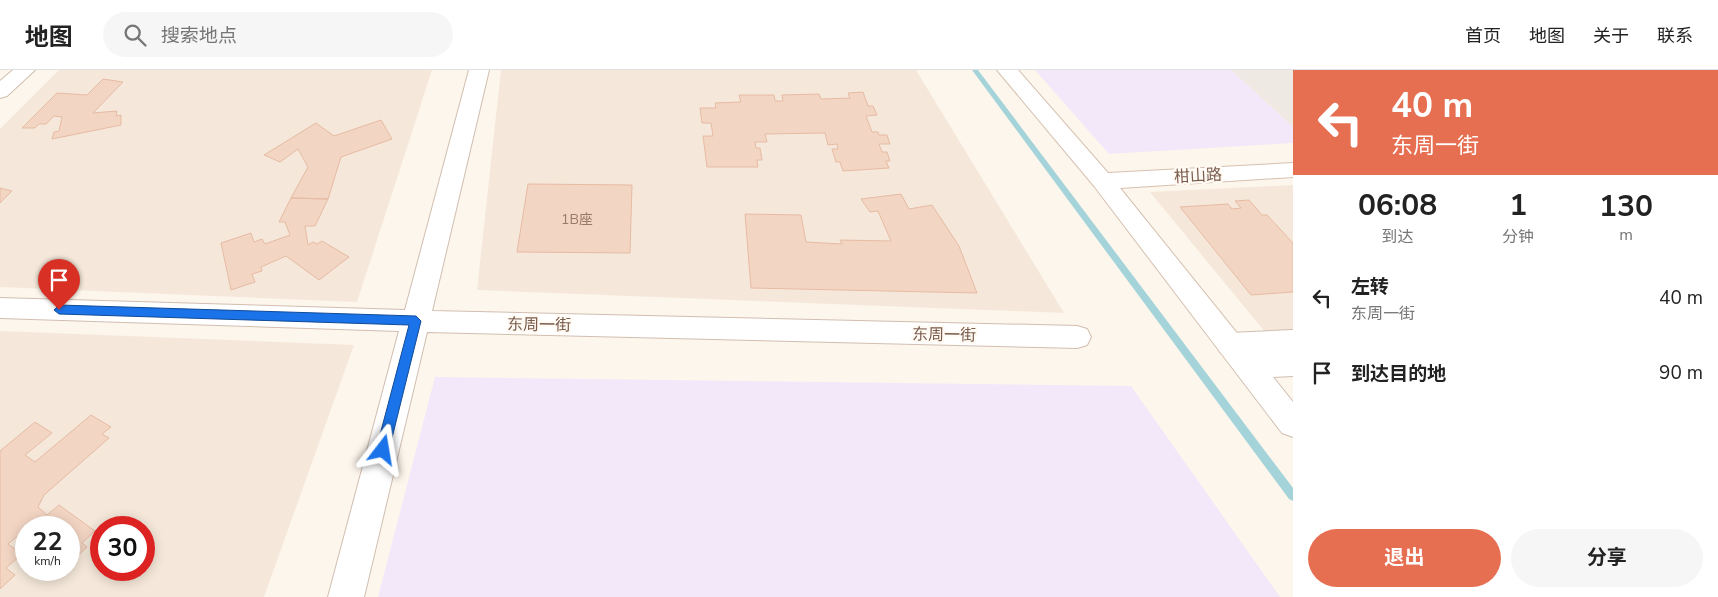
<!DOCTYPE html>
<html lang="zh">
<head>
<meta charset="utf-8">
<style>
	:root { --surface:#fff; --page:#f6f6f6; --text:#222; --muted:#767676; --line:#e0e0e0; --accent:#e76f51 }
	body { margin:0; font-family:"Nunito Sans","Noto Sans SC",sans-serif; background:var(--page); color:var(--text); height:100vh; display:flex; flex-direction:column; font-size:19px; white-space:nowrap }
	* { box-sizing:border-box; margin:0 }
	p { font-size:16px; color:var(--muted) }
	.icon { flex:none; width:28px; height:28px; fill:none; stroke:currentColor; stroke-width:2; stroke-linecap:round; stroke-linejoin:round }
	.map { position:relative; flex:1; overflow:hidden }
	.details { display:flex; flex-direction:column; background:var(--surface); width:425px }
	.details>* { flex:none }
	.banner { background:#e76f51; color:#fff; overflow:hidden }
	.speed { position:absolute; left:15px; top:446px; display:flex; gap:10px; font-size:25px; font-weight:700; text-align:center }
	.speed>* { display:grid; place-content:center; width:65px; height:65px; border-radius:50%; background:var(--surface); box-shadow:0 2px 12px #0003; line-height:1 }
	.speed small { font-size:12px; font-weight:400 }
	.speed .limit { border:8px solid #d22; background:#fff; color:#111 }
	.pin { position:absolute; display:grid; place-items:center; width:42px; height:42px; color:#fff; margin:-51px -21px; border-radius:50% 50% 50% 0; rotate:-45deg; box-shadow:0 0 5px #0007 }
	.pin .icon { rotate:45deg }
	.me { position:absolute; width:55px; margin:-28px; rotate:14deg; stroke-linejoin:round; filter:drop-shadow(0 0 4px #0008) }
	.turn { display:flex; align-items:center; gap:18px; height:105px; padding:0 15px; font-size:22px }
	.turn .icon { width:65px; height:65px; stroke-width:2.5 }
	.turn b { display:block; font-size:35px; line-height:42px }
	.eta { display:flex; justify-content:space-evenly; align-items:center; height:85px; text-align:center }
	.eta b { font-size:30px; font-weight:700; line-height:35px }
	.action { display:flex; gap:10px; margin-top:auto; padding:10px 15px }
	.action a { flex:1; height:58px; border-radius:30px; background:var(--accent); color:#fff; font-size:20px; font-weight:700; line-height:58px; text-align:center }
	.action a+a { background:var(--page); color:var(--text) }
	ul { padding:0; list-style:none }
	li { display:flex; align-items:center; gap:15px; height:75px; padding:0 15px }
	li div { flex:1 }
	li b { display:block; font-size:19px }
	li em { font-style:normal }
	header { display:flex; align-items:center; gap:30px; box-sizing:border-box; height:70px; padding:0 25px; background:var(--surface); border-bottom:1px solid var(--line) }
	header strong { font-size:24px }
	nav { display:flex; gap:28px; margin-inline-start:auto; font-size:18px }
	.search { width:350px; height:45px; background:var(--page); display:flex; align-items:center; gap:12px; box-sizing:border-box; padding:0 18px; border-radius:28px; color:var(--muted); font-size:19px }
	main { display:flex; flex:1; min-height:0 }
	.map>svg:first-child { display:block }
	.residential { fill:#f5e8da; fill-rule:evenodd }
	.industrial { fill:#efe9e4 }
	.education { fill:#f3e8fa }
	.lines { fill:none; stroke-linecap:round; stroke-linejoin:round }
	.stream { fill:#a5d3da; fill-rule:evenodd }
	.building { fill:#f3d5c3; stroke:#e6bba3 }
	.street-casing { stroke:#d1beb0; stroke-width:2 }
	.secondary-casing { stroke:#d6c0b0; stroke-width:2 }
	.street { fill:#fff; fill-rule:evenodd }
	.secondary { fill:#fff; fill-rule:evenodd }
	.route { fill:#1a73e8; stroke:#114b97 }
	.labels { text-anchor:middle; stroke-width:4.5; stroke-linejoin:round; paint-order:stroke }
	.number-label { font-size:14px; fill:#987a6a }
	.street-label { font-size:16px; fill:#7a5c4d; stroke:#fffaf3 }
</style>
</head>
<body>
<header>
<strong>地图</strong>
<div class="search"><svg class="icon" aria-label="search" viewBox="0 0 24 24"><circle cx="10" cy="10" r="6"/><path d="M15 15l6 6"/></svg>搜索地点</div>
<nav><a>首页</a><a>地图</a><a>关于</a><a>联系</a></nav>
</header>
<main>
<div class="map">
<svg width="1293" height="527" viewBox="0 0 1293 527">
	<rect width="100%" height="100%" fill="#fdf6ec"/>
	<path class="residential" d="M 59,0 L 432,0 L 357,232 L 0,217 L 0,59 Z
		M 501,0 L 916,0 L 1064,243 L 477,220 Z
		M 1293,115 L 1293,296 L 1150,122 Z
		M 0,261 L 354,275 L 264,527 L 0,527 ZM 26,458 L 69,458 L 69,500 L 26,500 ZM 101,458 L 144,458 L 144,500 L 101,500 Z"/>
	<path class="industrial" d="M 1231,0 L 1293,0 L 1293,57 Z"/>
	<path class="education" d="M 1035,0 L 1231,0 L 1293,57 L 1293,73 L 1109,84 Z
		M 435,307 L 1131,316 L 1280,527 L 378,527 Z"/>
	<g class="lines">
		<path class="stream" d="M 972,0 L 978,0 L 1293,418 L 1293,431 L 1289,429 Z"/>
	</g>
	<path class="building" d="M 103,9 L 123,12 L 93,43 L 117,41 L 116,46 L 121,45 L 121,55 L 52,69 L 54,62 L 59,61 L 62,47 L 54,46 L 46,54 L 39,54 L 35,58 L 22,58 L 57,23 L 87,25 Z
		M 863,22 L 868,36 L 873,36 L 877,45 L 866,46 L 872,62 L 878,62 L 879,65 L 887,65 L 890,74 L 879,74 L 882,82 L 887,82 L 890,91 L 886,91 L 889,98 L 843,101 L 840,92 L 836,92 L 832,79 L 838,79 L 837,74 L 828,75 L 825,63 L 765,64 L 767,72 L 755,72 L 756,78 L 760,78 L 762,90 L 757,90 L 758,97 L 707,97 L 703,66 L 713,66 L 711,53 L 702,53 L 700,38 L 716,38 L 715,33 L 741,32 L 739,25 L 774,25 L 775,31 L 783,31 L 782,25 L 819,24 L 821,29 L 850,28 L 848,23 Z
		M 381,50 L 392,69 L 341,87 L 328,129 L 291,128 L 308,97 L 298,79 L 280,92 L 264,85 L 316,53 L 334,66 Z
		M 528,114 L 632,115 L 630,183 L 517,182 Z
		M 0,118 L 12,121 L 0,133 Z
		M 901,124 L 909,139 L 932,135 L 959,176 L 977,223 L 751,218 L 745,144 L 801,145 L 806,172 L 842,174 L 840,170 L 891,171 L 878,141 L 870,142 L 861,129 Z
		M 291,128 L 328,129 L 315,156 L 305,156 L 308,175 L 313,172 L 317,174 L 322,171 L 349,187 L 319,210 L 286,186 L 261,197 L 262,201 L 252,204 L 255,212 L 231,220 L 221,173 L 251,163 L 254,172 L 262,169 L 265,174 L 290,165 L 285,152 L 279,152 Z
		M 1249,130 L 1262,145 L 1267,145 L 1293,173 L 1293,222 L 1251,225 L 1180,137 L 1228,134 L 1232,139 L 1241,138 L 1235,131 Z
		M 91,345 L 111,357 L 102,364 L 109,368 L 44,425 L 38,437 L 47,445 L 59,435 L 95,461 L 82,473 L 87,477 L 69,494 L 69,458 L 26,458 L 26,465 L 22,462 L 8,474 L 22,484 L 6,498 L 15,505 L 0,519 L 0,381 L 35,352 L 52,363 L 25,385 L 35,392 Z"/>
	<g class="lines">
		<g class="street-casing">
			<path id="street" d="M 13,0 L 35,0 L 7,26 L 0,28 L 0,11 Z
				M 469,0 L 489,0 L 432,241 L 1077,256 L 1087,259 L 1091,267 L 1087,275 L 1077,278 L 427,262 L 364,527 L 328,527 L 399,261 L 0,248 L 0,228 L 405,240 Z
				M 1293,260 L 1293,282 L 1272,283 L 1293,282 L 1293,306 L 1273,307 L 1293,332 L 1293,367 L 1282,363 L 1237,304 L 1233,296 L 1237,288 L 1246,284 L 1230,285 L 1220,282 L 1216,274 L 1220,266 L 1230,263 Z"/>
		</g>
		<g class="secondary-casing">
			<path id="secondary" d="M 997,0 L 1018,0 L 1108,103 L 1293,93 L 1293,107 L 1120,118 L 1257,288 L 1261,296 L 1257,304 L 1247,308 L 1237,304 L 1094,116 Z"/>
		</g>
		<use href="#street" class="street"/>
		<use href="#secondary" class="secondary"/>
	</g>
	<path class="route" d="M 59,235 L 416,246 L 421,251 L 389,380 L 387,384 L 383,385 L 378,384 L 376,380 L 409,255 L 59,244 L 54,240 Z"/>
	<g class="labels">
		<g class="number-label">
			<text x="577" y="154">1B座</text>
		</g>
		<g class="street-label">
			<text transform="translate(1198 105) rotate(-3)" y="6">柑山路</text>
			<text transform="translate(539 254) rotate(1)" y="6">东周一街</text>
			<text transform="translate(944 264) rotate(1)" y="6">东周一街</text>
		</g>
	</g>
</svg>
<div class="speed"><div>22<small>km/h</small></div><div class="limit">30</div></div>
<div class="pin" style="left:59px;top:240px;background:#d93025"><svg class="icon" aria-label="arrive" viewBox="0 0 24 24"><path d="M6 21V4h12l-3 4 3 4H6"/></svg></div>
<svg class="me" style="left:383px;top:380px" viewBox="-20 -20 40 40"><path d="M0-17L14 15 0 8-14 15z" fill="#1a73e8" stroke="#fff" stroke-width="4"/></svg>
</div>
<section class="details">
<div class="banner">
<div class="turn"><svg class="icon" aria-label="left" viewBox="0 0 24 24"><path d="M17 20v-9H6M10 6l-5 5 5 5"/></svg><div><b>40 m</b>东周一街</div></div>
</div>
<div class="eta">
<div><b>06:08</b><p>到达</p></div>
<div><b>1</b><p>分钟</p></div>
<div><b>130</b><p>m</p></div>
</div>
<ul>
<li><svg class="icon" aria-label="left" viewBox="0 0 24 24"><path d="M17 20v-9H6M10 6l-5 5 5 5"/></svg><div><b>左转</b><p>东周一街</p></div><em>40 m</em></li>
<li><svg class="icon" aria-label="arrive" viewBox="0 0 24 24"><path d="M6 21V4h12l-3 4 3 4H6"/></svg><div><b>到达目的地</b></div><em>90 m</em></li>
</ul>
<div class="action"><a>退出</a><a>分享</a></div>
</section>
</main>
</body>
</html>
